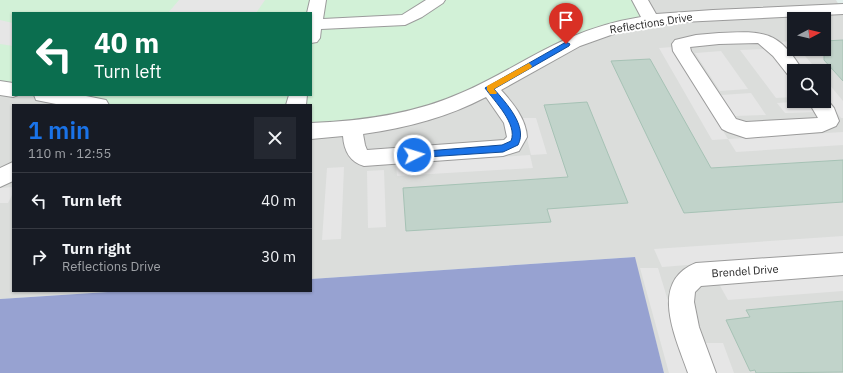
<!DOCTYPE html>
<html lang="en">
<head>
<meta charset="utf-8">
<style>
	:root { --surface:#171b24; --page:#242831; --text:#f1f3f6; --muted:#9ea1a6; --line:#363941; --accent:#1a73e8 }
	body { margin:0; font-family:"IBM Plex Sans",sans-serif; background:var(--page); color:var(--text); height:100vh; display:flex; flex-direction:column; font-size:15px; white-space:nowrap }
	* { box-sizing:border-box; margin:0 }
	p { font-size:13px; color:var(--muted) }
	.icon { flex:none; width:22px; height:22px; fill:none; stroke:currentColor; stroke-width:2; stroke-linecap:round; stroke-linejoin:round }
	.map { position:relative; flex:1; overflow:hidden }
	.sheet { position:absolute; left:12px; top:104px; width:300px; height:188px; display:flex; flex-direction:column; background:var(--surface); border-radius:0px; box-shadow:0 1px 3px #0004 }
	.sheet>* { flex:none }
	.banner { position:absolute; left:12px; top:12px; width:300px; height:84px; border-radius:0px; box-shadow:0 1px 3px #0004; background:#0b6e4f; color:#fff; overflow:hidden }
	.needle { width:26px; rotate:83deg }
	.fabs { position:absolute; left:787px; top:12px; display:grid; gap:8px }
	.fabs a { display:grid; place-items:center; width:44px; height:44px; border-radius:0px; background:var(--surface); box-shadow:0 1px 3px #0004; font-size:20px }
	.pin { position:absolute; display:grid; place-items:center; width:34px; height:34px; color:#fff; margin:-41px -17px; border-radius:50% 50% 50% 0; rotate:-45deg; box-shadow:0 0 4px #0007 }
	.pin .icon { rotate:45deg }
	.me { position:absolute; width:44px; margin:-22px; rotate:85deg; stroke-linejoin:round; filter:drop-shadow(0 0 3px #0008) }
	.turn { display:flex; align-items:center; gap:14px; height:84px; padding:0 16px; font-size:18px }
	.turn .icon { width:52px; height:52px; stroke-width:2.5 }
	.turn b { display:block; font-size:28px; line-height:34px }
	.round { display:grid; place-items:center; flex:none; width:42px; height:42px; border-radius:0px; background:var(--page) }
	.summary { display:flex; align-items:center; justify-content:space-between; height:68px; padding:0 16px }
	h1 { font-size:24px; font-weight:600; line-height:30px; color:var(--accent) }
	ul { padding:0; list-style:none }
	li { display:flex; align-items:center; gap:12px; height:56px; padding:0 16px; border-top:1px solid var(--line) }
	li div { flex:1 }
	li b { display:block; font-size:15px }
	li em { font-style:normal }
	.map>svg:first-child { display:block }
	.residential { fill:#dbdddb; fill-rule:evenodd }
	.commercial { fill:#d2f1d7 }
	.forest { fill:#97a2d1 }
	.parking { fill:#e6e6e6 }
	.building { fill:#c1d3ca; stroke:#a6c2b5 }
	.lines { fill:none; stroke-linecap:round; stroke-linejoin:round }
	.minor-casing { stroke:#9b9b9b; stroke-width:2 }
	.minor { fill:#fff; fill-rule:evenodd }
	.route { fill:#1a73e8; stroke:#114b97 }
	.slow { fill:#f59e0b }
	.labels { text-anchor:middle; stroke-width:4; stroke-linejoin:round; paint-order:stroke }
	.street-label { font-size:11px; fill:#1e1e1e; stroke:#fff }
</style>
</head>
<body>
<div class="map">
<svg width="843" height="373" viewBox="0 0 843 373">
	<rect width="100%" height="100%" fill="#e4f0ed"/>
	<path class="residential" d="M 640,0 L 836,0 L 843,12 L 843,373 L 664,373 L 634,257 L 311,279 L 311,131 ZM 794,19 L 824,19 L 824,49 L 794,49 ZM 794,71 L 824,71 L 824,101 L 794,101 Z
		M 0,88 L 13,95 L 43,95 L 99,105 L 13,105 L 13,291 L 123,291 L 0,299 Z"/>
	<path class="commercial" d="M 0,0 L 640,0 L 652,21 L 607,29 L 458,103 L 311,131 L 311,105 L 99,105 L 43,95 L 311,95 L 311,13 L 13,13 L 13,90 L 0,88 Z"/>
	<path class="forest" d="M 635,257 L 664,373 L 0,373 L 0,299 L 123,291 L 311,291 L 311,279 Z"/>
	<path class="parking" d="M 179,0 L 265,0 L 256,13 L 168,13 Z
		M 0,20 L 13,23 L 13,46 L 0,44 Z
		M 792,41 L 794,43 L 794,49 L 799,49 L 818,71 L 803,71 L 780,42 Z
		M 672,47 L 728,139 L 843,132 L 843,145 L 736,152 L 728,139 L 712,140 L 659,48 Z
		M 766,49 L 794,84 L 794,97 L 776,98 L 740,50 Z
		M 721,51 L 748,89 L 720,91 L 695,53 Z
		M 824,78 L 843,101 L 843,118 L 841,118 L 824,96 Z
		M 751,93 L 766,115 L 735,116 L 721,95 Z
		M 808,101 L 816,112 L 785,113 L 777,103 Z
		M 522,118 L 536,118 L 547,154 L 531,155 Z
		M 530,155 L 533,168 L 397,176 L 396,164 Z
		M 344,167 L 341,239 L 322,240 L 327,168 Z
		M 384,170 L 386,227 L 368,228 L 367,171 Z
		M 13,187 L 13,193 L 8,203 L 0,203 L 0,188 Z
		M 843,236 L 843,253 L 662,267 L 654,249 Z
		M 640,268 L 658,268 L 690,373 L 669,373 Z
		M 843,275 L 843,291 L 728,300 L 719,284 Z
		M 704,343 L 723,343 L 734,373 L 714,373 Z"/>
	<path class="building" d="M 843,40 L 843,81 L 824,60 L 824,41 Z
		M 650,59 L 711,168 L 843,160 L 843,202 L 684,213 L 611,61 Z
		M 587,102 L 628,203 L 547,209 L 551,222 L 406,231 L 403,188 L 568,177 L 544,105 Z
		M 843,301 L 843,372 L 756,373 L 755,370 L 750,371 L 726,320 L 750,317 L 746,310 Z"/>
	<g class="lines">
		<g class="minor-casing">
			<path id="minor" d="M 310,0 L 326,0 L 323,19 L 402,15 L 426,0 L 445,0 L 443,3 L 422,17 L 405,25 L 321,29 L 320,38 L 317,42 L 311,43 L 311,13 L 307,13 Z
				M 632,0 L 648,0 L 656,14 L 713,10 L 843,4 L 843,14 L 682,22 L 622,31 L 580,46 L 501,90 C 513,103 526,119 527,137 L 519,151 L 503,156 L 364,166 C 350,162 344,151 343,136 L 311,139 L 311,123 C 362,121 414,114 461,93 C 499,77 532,54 569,38 C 592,28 616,21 641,17 ZM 486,97 L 504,123 L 507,137 L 504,140 L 367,150 L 365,145 L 363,134 C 406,128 448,117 486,97 Z
				M 719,33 C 764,31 778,30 803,71 L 794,71 L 794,77 L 788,75 L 773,56 L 758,43 L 719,44 L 690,47 L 691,51 L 736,119 L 746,122 L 818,118 L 808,101 L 824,101 L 824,96 L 834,108 L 839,121 L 836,126 L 822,132 L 746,138 L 728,132 L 722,129 L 673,51 L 672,44 L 675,40 L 696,35 Z
				M 0,81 L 13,83 L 13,95 L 18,95 L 13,97 L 0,95 Z
				M 34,95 L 81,95 L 106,100 L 109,105 L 61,105 L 36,100 Z
				M 289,95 L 307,95 L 306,105 L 286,105 Z
				M 13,162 L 13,181 L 0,187 L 0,168 Z
				M 843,253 L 843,275 L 701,286 L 695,292 L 694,302 L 699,327 L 716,373 L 688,373 C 676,338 648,282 696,263 Z"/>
		</g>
		<use href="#minor" class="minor"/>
	</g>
	<path class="route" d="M 566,42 L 570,44 L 569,46 L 494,89 C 506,103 528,126 518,145 L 503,152 L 411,158 L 410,155 L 411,153 L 414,152 L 502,145 L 511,141 C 518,124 494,101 485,88 Z"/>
	<path class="slow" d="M 529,63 L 532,66 L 531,68 L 494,89 L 497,93 L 496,94 L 490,94 L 487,90 L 487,86 Z"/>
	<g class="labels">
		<g class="street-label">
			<text transform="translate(651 23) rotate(-9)" y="4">Reflections Drive</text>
			<text transform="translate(745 271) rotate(-4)" y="4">Brendel Drive</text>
		</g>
	</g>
</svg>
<div class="fabs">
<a><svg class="needle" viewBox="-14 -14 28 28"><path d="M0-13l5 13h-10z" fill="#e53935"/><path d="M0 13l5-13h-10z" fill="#9ea1a6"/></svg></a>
<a><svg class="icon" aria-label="search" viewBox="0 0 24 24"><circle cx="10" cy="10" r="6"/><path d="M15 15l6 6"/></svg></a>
</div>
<div class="pin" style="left:566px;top:44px;background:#d93025"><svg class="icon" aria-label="arrive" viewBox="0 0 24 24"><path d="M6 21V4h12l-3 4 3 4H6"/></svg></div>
<svg class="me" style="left:414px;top:155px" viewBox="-20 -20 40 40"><circle r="17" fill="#1a73e8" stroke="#fff" stroke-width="3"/><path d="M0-11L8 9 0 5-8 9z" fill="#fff"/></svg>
<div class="banner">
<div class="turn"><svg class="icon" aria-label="left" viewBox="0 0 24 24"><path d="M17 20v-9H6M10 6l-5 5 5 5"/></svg><div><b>40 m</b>Turn left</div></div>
</div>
<section class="sheet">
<div class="summary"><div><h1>1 min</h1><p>110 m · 12:55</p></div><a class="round"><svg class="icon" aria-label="close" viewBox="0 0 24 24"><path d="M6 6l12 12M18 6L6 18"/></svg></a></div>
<ul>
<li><svg class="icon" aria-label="left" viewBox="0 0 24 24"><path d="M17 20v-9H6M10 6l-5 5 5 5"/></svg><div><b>Turn left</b></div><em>40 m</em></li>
<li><svg class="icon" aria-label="right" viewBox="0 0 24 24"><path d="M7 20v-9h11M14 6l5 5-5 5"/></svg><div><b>Turn right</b><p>Reflections Drive</p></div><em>30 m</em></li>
</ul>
</section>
</div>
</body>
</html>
